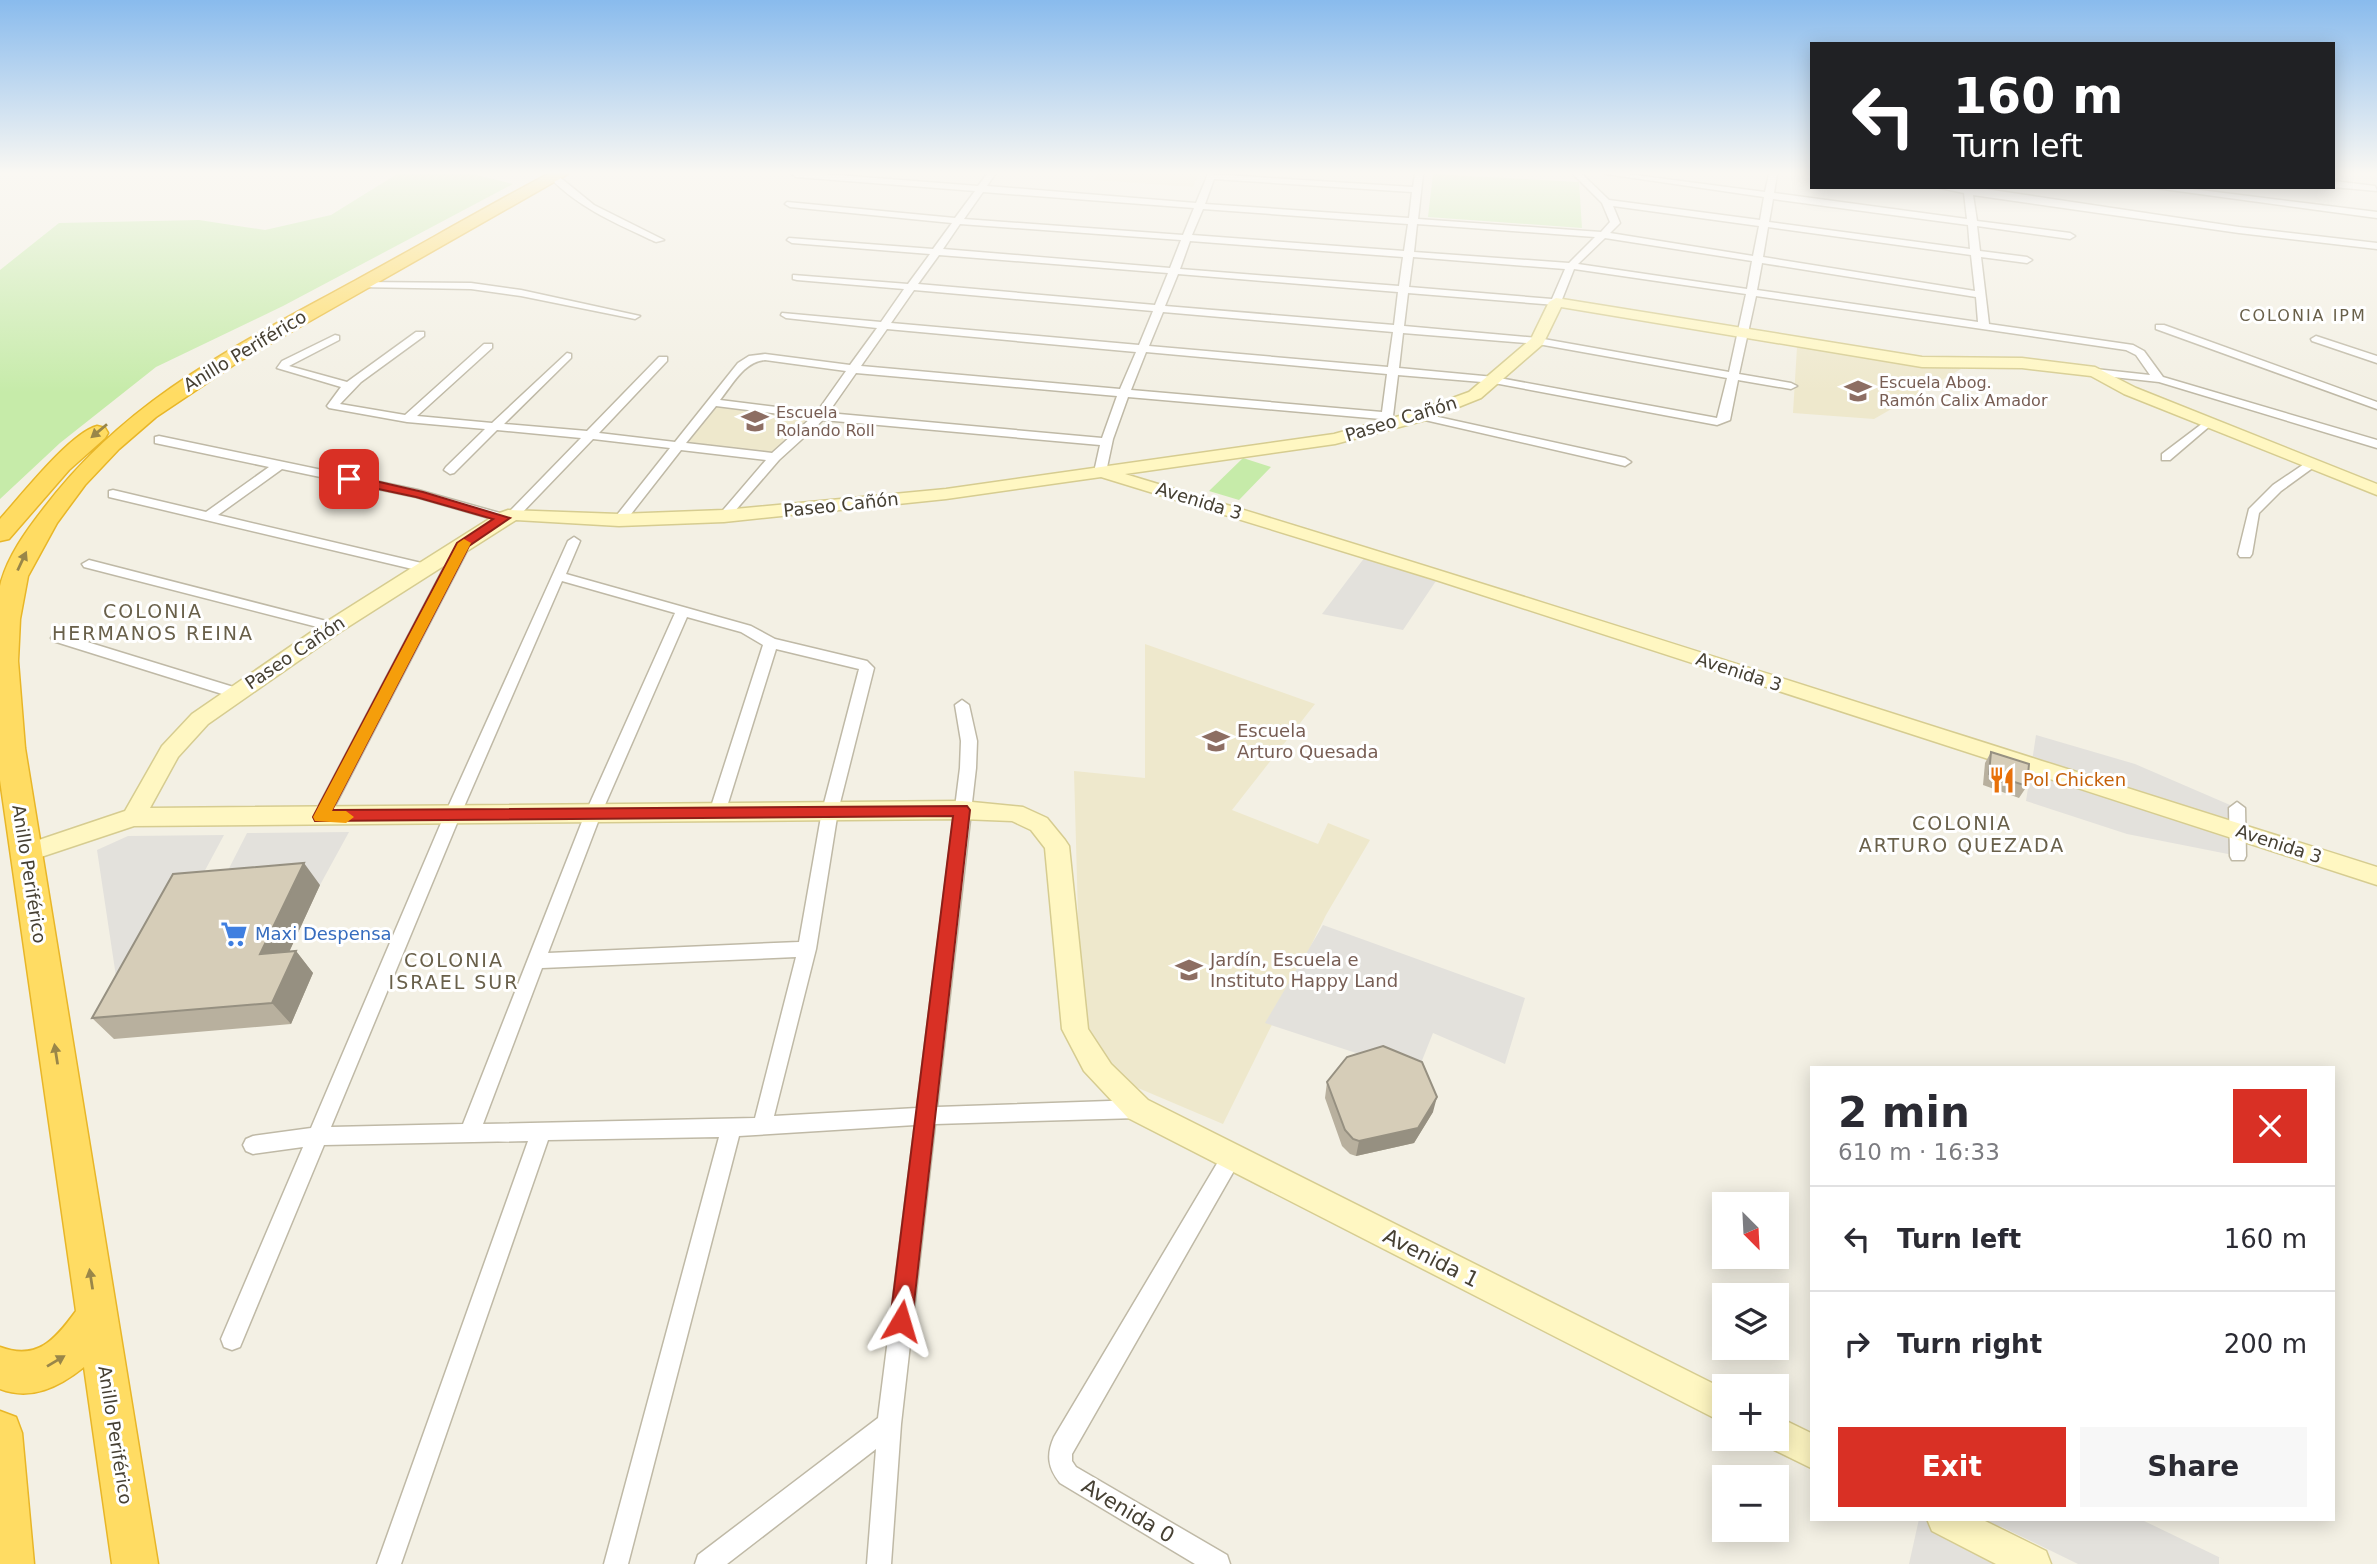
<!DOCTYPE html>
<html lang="en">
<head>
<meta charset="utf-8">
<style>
	:root { --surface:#fff; --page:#f7f7f7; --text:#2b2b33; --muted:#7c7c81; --line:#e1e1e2; --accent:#d93025 }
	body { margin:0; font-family:"DejaVu Sans",sans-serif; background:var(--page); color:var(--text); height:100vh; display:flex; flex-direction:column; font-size:26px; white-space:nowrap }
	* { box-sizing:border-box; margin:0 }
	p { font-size:23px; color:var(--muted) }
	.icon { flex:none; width:38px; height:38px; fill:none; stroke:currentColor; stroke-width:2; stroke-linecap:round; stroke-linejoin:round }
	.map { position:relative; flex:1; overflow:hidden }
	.panel { position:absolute; left:1810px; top:1066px; width:525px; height:455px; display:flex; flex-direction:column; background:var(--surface); border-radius:0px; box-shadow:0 4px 18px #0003 }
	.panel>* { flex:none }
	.banner { position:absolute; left:1810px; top:42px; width:525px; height:147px; border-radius:0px; box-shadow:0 4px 18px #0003; background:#202124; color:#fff; overflow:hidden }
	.needle { width:46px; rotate:156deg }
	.buttons { position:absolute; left:1712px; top:1192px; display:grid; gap:14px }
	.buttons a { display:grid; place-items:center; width:77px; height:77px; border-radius:0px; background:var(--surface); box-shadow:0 4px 18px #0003; font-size:35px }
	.pin { position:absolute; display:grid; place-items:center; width:60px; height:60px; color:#fff; margin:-30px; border-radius:14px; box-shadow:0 4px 10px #0006 }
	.me { position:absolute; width:77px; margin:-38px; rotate:7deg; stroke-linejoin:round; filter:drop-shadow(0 0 5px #0008) }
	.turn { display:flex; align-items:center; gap:24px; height:147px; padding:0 28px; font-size:32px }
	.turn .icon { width:91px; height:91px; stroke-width:2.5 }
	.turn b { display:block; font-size:49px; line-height:60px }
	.round { display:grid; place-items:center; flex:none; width:74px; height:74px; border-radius:0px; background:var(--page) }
	.head { display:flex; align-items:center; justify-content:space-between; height:119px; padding:0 28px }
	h1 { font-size:42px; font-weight:700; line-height:52px }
	.primary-button { display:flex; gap:14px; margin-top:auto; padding:14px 28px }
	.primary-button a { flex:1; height:80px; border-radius:0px; background:var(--accent); color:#fff; font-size:28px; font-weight:700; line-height:80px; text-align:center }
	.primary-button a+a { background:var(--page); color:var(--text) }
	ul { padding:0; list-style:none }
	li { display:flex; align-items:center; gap:21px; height:105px; padding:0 28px; border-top:2px solid var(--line) }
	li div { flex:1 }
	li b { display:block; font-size:26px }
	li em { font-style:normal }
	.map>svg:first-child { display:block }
	.education { fill:#eee8cc }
	.green { fill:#c6eba9 }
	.parking { fill:#e3e1dc }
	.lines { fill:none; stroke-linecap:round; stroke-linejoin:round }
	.street-casing { stroke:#bfb9a6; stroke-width:3 }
	.secondary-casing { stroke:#d6cc90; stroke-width:3 }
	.highway-casing { stroke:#e8b628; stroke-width:3 }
	.street { fill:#fff; fill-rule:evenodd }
	.secondary { fill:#fff7c2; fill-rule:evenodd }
	.highway { fill:#ffdc63; fill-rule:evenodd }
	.wall { fill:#b8b09e }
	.shaded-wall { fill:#969081 }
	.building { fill:#d6cdb8; stroke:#969081; stroke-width:2 }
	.oneway { fill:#998649 }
	.route { fill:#d93025; stroke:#8d1f18; stroke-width:2 }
	.slow { fill:#f59e0b }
	.labels { text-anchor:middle; stroke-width:6; stroke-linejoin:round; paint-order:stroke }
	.far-neighbourhood-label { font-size:16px; letter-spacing:2px; fill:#69604a; stroke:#fff }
	.far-education-label { font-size:16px; fill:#785e54; stroke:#fff; text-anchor:start }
	.street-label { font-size:18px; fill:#464033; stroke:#fff }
	.education-label { font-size:18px; fill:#785e54; stroke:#fff; text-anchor:start }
	.food-label { font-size:18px; fill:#c56008; stroke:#fff; text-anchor:start }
	.shop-label { font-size:18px; fill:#366cbe; stroke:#fff; text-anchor:start }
	.neighbourhood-label { font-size:19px; letter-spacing:2px; fill:#69604a; stroke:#fff }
	.near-street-label { font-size:21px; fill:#464033; stroke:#fff }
</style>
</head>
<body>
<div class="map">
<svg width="2377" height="1564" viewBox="0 0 2377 1564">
	<rect width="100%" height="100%" fill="#f3f0e4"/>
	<path class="education" d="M 1098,174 L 1199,174 L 1193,187 L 1094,180 Z
		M 1797,347 L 1895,362 L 1961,369 L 1874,419 L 1793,413 Z
		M 715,401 L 817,413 L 773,455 L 682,444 Z
		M 1145,644 L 1315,704 L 1232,810 L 1318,844 L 1328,823 L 1370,840 L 1326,915 L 1223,1124 L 1131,1085 L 1106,1062 L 1081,1024 L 1074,771 L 1145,778 Z"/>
	<path class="green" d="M 397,174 L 473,174 L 513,184 L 283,306 L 156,367 L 60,443 L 0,499 L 0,270 L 59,223 L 199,220 L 265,230 L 331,215 Z
		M 1433,174 L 1579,182 L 1582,228 L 1428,217 Z
		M 1243,458 L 1271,467 L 1239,500 L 1209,491 Z"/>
	<path class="parking" d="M 1368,553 L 1440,575 L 1403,630 L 1322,614 Z
		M 2036,735 L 2135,764 L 2237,808 L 2238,856 L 2127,834 L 2026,801 Z
		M 349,832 L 320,885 L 216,894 L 247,833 Z
		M 224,835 L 123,1023 L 97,850 L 128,836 Z
		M 1323,925 L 1525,998 L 1505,1064 L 1433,1033 L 1417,1073 L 1265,1023 Z
		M 1919,1519 L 1933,1519 L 2011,1564 L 1909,1564 Z
		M 1973,1519 L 2140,1519 L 2225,1560 L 2219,1557 L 2219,1564 L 2078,1564 L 2002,1527 Z"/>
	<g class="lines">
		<g class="street-casing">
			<path id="street" d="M 792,174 L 824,174 L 978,186 L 987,174 L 995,174 L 987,186 L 1196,203 L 1208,174 L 1413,187 L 1415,174 L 1423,174 L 1418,219 L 1601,232 L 1610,222 L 1602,203 L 1573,174 L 1582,174 L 1609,200 L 1760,220 L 1764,197 L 1606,174 L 1627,174 L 1765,192 L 1769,174 L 1777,174 L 1774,193 L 1967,219 L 1964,193 L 1935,187 L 1972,187 L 2239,227 L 2377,243 L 2377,249 L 2239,233 L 1973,195 L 1977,221 L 2070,233 L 2075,236 L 2070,239 L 1977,226 L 1980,251 L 2027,257 L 2032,260 L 2027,263 L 1981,257 L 1989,324 L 2133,345 L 2144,351 L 2163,377 L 2377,440 L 2377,448 L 2159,382 L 2095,375 L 2089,372 L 2095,369 L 2150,375 L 2136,355 L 2126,350 L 1756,296 L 1739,374 L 1791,383 L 1797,386 L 1791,389 L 1738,380 L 1730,420 L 1717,425 L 1494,383 L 1398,375 L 1392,424 L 1386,427 L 1380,424 L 1381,419 L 1128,397 L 1113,439 L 1106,472 L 1100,476 L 1094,472 L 1100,445 L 823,420 L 779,460 L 728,519 L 720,519 L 718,516 L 766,460 L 681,450 L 624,523 L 619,524 L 613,520 L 670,448 L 593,439 L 518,517 L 510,517 L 510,511 L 581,438 L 497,430 L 454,473 L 450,474 L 444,470 L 446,467 L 485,429 L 407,422 L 329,408 L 327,406 L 341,387 L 277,368 L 282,361 L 335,335 L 339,336 L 339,340 L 289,366 L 347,382 L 416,332 L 424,332 L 424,336 L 361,382 L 340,404 L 405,415 L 484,344 L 492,344 L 492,348 L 417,416 L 492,423 L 567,353 L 571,354 L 571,358 L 504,424 L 587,431 L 659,357 L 667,357 L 667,361 L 599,433 L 675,442 L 738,363 L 749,356 L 765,354 L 850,365 L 877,328 L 786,318 L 781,315 L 782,313 L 881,322 L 904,289 L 797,280 L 793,279 L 793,275 L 908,284 L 930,254 L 792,243 L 787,240 L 789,238 L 933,249 L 952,223 L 790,207 L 785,204 L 787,202 L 955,218 L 975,191 L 796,177 ZM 1214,179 L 1412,192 L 1409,218 L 1205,204 ZM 983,192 L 1194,208 L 1183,235 L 964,219 ZM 1773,199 L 1968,225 L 1970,249 L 1769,222 ZM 1613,206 L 1759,226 L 1753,256 L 1610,233 L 1620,223 ZM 1203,209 L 1408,224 L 1404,251 L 1192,235 ZM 960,224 L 1181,240 L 1170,268 L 943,249 ZM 1417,224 L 1595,237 L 1569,263 L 1414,252 ZM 1768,227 L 1971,255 L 1975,291 L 1763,257 ZM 1605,238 L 1752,261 L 1747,289 L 1578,264 ZM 1190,241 L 1403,257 L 1399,286 L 1180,269 ZM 939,255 L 1168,273 L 1155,305 L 918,284 ZM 1413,257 L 1565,269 L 1552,299 L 1409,287 ZM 1762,263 L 1976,297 L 1978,322 L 1757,290 ZM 1574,269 L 1746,294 L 1729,372 L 1538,338 L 1404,326 L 1408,293 L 1556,305 L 1561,302 ZM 1178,274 L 1398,292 L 1394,325 L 1165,306 ZM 914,290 L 1153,311 L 1139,345 L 891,323 ZM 1163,312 L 1393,332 L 1388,367 L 1149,346 ZM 887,329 L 1136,352 L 1120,389 L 861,366 ZM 1403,333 L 1538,344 L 1727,378 L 1717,418 L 1494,377 L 1399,368 ZM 1146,352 L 1387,374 L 1382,412 L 1131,390 ZM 765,360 L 846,371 L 817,412 L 720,400 C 733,384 744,362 765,360 ZM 856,373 L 1117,396 L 1102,438 L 828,413 ZM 716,406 L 811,418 L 772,453 L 686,443 Z
				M 551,175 L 557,175 L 594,205 L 664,240 L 656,242 C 617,224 581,209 551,179 Z
				M 2333,181 L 2375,186 L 2377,191 L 2333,187 Z
				M 2148,187 L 2176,187 L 2377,212 L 2377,218 Z
				M 362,282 L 471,283 L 521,290 L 640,316 L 635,319 L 521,296 L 471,289 L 358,287 L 357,285 Z
				M 2156,325 L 2164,325 L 2377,402 L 2377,409 L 2156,329 Z
				M 2316,336 L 2377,356 L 2377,363 L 2312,341 L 2311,339 Z
				M 1420,413 L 1625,458 L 1631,462 L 1625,466 L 1416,418 L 1414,416 Z
				M 2207,420 L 2213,423 L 2211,425 L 2170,460 L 2162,460 L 2162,454 Z
				M 159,436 L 418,490 L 507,515 L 509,518 L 503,522 L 416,497 L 282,469 L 218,515 L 430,565 L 430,571 L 425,572 L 109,497 L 109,491 L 113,490 L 206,512 L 269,467 L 155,443 L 155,437 Z
				M 2310,460 L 2316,464 L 2314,467 L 2281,491 L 2259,513 L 2252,554 L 2250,557 L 2240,557 L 2238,554 L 2249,509 L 2273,485 Z
				M 574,537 L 580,541 L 566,574 L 751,626 L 775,639 L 867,661 L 874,668 L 838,811 L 816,949 L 774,1116 L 917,1108 L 960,768 L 961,741 L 955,705 L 962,700 L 969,705 L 977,741 L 976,768 L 937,1107 L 1138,1100 L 1145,1103 L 1148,1109 L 1145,1115 L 1138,1118 L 935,1124 L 901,1424 L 891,1564 L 867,1564 L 876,1449 L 727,1564 L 695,1564 L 698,1555 L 878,1418 L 915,1125 L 739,1136 L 628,1564 L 604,1564 L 719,1137 L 548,1140 L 401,1564 L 377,1564 L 528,1141 L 324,1145 L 240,1347 L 232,1350 L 224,1347 L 221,1339 L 303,1147 L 253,1154 L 246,1151 L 243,1145 L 246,1139 L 253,1136 L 311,1128 L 444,816 L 568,541 ZM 562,581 L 675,613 L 585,814 L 463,1124 L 331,1127 L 460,816 ZM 687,617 L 741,632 L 763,645 L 709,813 L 711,817 L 723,817 L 725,813 L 776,649 L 859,669 L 822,811 L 799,942 L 548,953 L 601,814 ZM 796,957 L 755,1118 L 483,1124 L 542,968 Z
				M 464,539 L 471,543 L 329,817 L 327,821 L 315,821 L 313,817 L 457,543 Z
				M 89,560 L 338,624 L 340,627 L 333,631 L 84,567 L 82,564 Z
				M 58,633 L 240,689 L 242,693 L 235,698 L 53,641 L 51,638 L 53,635 Z
				M 2237,802 L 2245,808 L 2246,856 L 2244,860 L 2232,860 L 2230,856 L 2229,808 Z
				M 1232,1147 L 1239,1150 L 1242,1156 L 1239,1162 L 1072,1454 L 1072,1461 L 1076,1467 L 1227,1555 L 1230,1564 L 1195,1564 L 1060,1483 C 1048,1468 1046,1455 1054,1437 L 1225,1150 Z"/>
		</g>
		<g class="secondary-casing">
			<path id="secondary" d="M 1556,298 L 1922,357 L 2022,358 L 2095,367 L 2136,388 L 2377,484 L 2377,495 L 2124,394 L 2091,376 L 2022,368 L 1922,367 L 1561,307 L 1543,344 L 1481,398 L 1426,420 L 1335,444 L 1125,474 C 1544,600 1960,736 2377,867 L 2377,885 L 1433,579 L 1101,477 L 946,499 L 724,522 L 619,526 L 516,520 L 340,632 L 208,724 L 178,757 L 150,808 L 962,801 L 1023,807 L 1047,818 L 1065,840 L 1069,846 L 1088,1029 L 1111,1064 L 1148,1100 L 1724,1389 L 1724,1423 L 1128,1118 L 1084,1071 L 1062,1029 L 1045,848 L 1031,830 L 1012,821 L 962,819 L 134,826 L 26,862 L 18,859 L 14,853 L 18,847 L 125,811 L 162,746 L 192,714 L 326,622 L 497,514 L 508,510 L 619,514 L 724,510 L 946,489 L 1334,434 L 1414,412 L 1469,392 L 1531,339 L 1549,302 Z
				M 1776,1416 L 1811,1433 L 1811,1468 L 1764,1445 L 1762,1438 L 1776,1438 Z
				M 1927,1519 L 1981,1519 L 2046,1551 L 2051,1564 L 1996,1564 L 1932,1531 Z"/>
		</g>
		<g class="highway-casing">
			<path id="highway" d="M 548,174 L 568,174 L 238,362 L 156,417 L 119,449 L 85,485 L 57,523 L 28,576 L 20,619 L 18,661 L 25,748 L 158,1564 L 112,1564 L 84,1367 C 59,1387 31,1401 0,1389 L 0,1347 C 37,1361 55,1340 76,1311 L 0,780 L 0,586 C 7,557 26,531 44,508 C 129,396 238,345 358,279 C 422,244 484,208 548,174 Z
				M 97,426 L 105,428 L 108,433 L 105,438 L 69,470 L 9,539 L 0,541 L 0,519 C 20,497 70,433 97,426 Z
				M 0,1411 L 16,1417 L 22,1433 L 34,1564 L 0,1564 Z"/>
		</g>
		<use href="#street" class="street"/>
		<use href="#secondary" class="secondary"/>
		<use href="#highway" class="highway"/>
	</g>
	<path class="wall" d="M 1991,752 L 2027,786 L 2019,798 L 1983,785 L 1985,763 Z
		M 320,885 L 289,952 L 296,951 L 313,973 L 291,1024 L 114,1039 L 92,1018 Z
		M 1327,1082 L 1433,1112 L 1414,1143 L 1356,1156 L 1350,1154 L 1342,1146 L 1325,1098 Z"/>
	<path class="shaded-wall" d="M 304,863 L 320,885 L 278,976 L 260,954 Z
		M 296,951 L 313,973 L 291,1024 L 272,1003 Z
		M 1437,1097 L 1433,1112 L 1414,1143 L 1356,1156 L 1359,1141 Z"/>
	<path class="building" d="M 1991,752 L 2029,764 L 2027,786 L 1989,774 Z
		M 304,863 L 260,954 L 296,951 L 272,1003 L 92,1018 L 173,874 Z
		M 1383,1046 L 1422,1062 L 1437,1097 L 1418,1128 L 1359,1141 L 1353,1139 L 1345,1130 L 1327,1082 L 1347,1057 Z"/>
	<defs><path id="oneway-solid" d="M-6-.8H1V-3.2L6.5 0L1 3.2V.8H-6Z" transform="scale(1.75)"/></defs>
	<g class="oneway">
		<use href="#oneway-solid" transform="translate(99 431) rotate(140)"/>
		<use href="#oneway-solid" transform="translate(22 561) rotate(-65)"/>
		<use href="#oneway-solid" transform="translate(56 1054) rotate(-99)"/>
		<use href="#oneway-solid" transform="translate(91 1279) rotate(-99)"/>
		<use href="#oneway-solid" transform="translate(56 1361) rotate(-31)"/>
	</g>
	<linearGradient id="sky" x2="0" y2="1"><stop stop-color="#89bbed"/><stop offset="0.44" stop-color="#faf8f3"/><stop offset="1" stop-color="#faf8f3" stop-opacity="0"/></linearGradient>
	<rect width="2377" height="393" fill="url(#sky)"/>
	<path class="route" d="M 349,475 L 423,492 L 510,518 L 469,546 L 332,810 L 967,806 L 970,810 L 912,1321 L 909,1329 L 901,1332 L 893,1329 L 890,1321 L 953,816 L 315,821 L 313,817 L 457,543 L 493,519 L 416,497 L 345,482 L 345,477 Z"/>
	<path class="slow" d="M 464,539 L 471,543 L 332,811 L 346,811 L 354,817 L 346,823 L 315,821 L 313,817 L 458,543 Z"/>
	<defs>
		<g id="school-bare" transform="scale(2.1)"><path d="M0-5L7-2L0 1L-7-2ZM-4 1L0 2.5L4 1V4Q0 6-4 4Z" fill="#8d6e63" stroke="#fff" stroke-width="2.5" paint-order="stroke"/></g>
		<g id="restaurant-bare" transform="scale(2.1)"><path d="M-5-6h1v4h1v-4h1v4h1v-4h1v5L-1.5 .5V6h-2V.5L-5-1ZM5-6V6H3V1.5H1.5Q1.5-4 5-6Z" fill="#e8710a" stroke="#fff" stroke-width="2.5" paint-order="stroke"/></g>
		<g id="supermarket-bare" transform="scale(2.1)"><path d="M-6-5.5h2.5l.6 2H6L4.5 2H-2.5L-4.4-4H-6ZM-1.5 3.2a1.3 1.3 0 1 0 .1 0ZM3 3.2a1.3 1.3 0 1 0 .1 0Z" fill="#3f7fe0" stroke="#fff" stroke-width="2.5" paint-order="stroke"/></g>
	</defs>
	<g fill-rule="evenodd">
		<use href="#school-bare" x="1858" y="391"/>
		<use href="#school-bare" x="755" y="421"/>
		<use href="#school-bare" x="1216" y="741"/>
		<use href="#restaurant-bare" x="2002" y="780"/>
		<use href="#supermarket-bare" x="234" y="934"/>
		<use href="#school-bare" x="1189" y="970"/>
	</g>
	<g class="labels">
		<g class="far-neighbourhood-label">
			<text x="2303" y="321">COLONIA IPM</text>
		</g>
		<g class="far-education-label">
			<text x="1879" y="388">Escuela Abog.<tspan x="1879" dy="18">Ramón Calix Amador</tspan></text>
			<text x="776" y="418">Escuela<tspan x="776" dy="18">Rolando Roll</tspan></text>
		</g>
		<g class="street-label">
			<text transform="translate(245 351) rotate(-31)" y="6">Anillo Periférico</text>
			<text transform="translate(1401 419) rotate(-17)" y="6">Paseo Cañón</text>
			<text transform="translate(1199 501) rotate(17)" y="6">Avenida 3</text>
			<text transform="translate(841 505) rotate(-6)" y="6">Paseo Cañón</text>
			<text transform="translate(295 653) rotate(-34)" y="6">Paseo Cañón</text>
			<text transform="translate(1739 672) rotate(18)" y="6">Avenida 3</text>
			<text transform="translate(2279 844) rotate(18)" y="6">Avenida 3</text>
			<text transform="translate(29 874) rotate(81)" y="6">Anillo Periférico</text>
			<text transform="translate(115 1435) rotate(81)" y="6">Anillo Periférico</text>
		</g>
		<g class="education-label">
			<text x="1237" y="737">Escuela<tspan x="1237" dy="21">Arturo Quesada</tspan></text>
			<text x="1210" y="966">Jardín, Escuela e<tspan x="1210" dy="21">Instituto Happy Land</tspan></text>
		</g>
		<g class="food-label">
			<text x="2023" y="786">Pol Chicken</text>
		</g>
		<g class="shop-label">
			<text x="255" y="940">Maxi Despensa</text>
		</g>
		<g class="neighbourhood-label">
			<text x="153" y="618">COLONIA<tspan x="153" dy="22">HERMANOS REINA</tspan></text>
			<text x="1962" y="830">COLONIA<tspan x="1962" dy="22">ARTURO QUEZADA</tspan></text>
			<text x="454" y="967">COLONIA<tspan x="454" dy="22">ISRAEL SUR</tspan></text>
		</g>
		<g class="near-street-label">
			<text transform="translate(1431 1258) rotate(27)" y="7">Avenida 1</text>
			<text transform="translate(1128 1511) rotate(31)" y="7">Avenida 0</text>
		</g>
	</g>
</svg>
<div class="buttons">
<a><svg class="needle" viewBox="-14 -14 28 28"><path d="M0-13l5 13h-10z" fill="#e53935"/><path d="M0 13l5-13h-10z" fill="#7c7c81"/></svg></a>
<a><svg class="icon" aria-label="layers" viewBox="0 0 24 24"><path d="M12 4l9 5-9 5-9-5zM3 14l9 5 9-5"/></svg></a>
<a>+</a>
<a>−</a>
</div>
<div class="pin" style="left:349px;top:479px;background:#d93025"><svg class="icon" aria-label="arrive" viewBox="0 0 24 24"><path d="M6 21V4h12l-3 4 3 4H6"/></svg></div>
<svg class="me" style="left:901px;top:1321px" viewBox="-20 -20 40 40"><path d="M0-17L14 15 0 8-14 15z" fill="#d93025" stroke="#fff" stroke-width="4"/></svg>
<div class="banner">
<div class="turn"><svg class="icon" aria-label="left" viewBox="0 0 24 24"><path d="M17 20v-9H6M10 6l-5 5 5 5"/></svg><div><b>160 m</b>Turn left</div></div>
</div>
<section class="panel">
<div class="head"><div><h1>2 min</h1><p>610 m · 16:33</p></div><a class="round" style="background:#d93025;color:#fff"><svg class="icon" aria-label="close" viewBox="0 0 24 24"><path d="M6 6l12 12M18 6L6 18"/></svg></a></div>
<ul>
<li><svg class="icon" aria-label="left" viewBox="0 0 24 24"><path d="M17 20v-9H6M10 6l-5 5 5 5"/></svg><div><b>Turn left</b></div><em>160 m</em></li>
<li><svg class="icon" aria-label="right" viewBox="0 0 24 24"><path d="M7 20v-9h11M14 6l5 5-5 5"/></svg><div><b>Turn right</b></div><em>200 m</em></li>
</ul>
<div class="primary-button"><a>Exit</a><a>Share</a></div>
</section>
</div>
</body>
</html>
